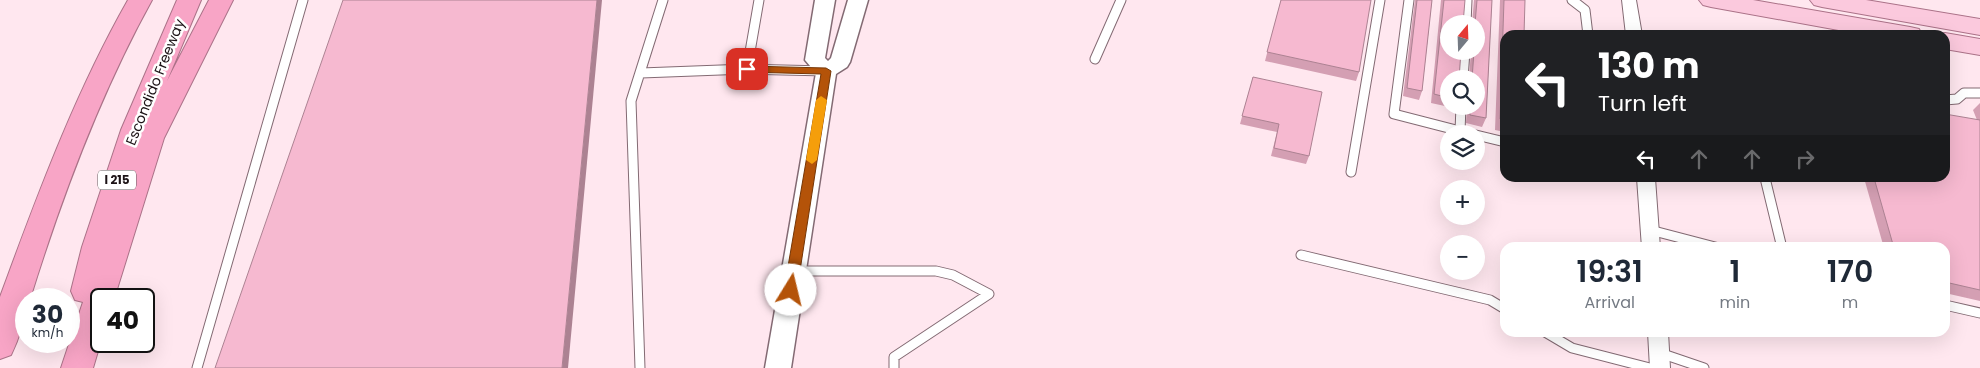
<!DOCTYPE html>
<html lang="en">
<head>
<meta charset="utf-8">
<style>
	:root { --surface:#fff; --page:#f2f2f3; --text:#1f2937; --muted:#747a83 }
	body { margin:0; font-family:Poppins,sans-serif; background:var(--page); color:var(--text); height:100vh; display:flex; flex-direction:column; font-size:19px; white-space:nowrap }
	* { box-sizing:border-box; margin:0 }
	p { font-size:16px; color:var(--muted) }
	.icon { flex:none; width:28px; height:28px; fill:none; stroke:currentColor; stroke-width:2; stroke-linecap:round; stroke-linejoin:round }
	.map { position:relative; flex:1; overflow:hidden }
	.drawer { position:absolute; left:1500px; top:242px; width:450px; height:95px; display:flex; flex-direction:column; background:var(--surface); border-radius:15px; box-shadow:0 5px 20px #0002 }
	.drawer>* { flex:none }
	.top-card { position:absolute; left:1500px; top:30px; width:450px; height:152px; border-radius:15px; box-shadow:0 5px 20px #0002; background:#202124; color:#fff; overflow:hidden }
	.needle { width:32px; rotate:19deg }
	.tools { position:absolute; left:1440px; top:15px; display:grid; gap:10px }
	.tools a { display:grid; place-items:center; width:45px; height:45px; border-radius:50%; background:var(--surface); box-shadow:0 5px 20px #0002; font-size:25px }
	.speed { position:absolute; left:15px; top:288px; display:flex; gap:10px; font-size:25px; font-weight:700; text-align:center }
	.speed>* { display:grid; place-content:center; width:65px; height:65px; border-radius:50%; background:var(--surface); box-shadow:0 5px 20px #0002; line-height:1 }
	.speed small { font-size:12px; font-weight:400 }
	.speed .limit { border:2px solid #111; border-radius:8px; background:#fff; color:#111 }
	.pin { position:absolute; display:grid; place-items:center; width:42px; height:42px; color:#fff; margin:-21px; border-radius:10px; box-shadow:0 2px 8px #0006 }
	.me { position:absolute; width:55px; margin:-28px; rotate:9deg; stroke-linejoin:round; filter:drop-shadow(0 0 4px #0008) }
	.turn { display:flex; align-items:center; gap:18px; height:105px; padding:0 15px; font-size:22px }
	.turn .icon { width:65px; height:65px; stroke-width:2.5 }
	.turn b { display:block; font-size:35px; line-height:42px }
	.lanes { display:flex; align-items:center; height:48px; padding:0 15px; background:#0003; justify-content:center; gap:25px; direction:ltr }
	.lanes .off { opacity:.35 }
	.eta { display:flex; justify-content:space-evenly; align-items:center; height:85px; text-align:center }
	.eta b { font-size:30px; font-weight:600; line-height:35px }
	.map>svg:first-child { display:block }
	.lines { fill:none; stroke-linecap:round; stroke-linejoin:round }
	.service-casing { stroke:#836a73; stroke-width:11 }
	.minor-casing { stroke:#836a73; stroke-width:2 }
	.tertiary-casing { stroke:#836a73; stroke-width:3 }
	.primary-casing { stroke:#ab7288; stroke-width:2 }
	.motorway-casing { stroke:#ab7288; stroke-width:2 }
	.service { stroke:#fff; stroke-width:9 }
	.minor { fill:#fff; fill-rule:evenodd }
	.tertiary { fill:#fff; fill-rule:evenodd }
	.primary { fill:#fbc9dd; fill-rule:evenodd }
	.motorway { fill:#f8a5c6; fill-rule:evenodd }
	.wall { fill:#d49fb3 }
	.shaded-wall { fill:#ac8292 }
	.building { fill:#f6b9d0; stroke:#ac8292 }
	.route { fill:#b45309; stroke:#753606 }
	.slow { fill:#f59e0b }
	.labels { text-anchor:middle; stroke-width:5; stroke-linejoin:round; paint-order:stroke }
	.shield { fill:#fff; stroke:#605a5c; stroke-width:1 }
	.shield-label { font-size:12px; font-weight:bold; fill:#1c1316 }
	.street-label { font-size:14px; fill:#1c1316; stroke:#fff }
</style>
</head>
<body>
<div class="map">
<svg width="1980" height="368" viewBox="0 0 1980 368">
	<rect width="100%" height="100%" fill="#ffe7ef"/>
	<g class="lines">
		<g class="service-casing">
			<path id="service" d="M 1409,0 L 1394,114 L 1460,131
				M 1572,0 L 1585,10 L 1588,35
				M 1466,24 L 1467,0
				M 1095,59 L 1121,0
				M 747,69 L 759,0
				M 641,73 L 747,69 L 826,71
				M 1463,79 L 1465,51
				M 1945,100 L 1957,99 L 1964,93 L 1980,93
				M 1461,106 L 1460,131 L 1472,134
				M 1476,135 L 1505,142
				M 1351,172 L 1380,0
				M 1765,178 L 1782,248
				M 1650,230 L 1719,248
				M 1301,255 L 1490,300 L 1505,309
				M 794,271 L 936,271 L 953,275 L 989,294 L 894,357 L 894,368
				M 1945,305 L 1980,313
				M 1545,332 L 1572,348 L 1650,368
				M 1660,353 L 1704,368
				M 197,368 L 303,0
				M 640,368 L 631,101 L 663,0"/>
		</g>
		<g class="minor-casing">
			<path id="minor" d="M 1622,0 L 1636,0 L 1642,35 L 1626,35 Z
				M 1637,178 L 1655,178 L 1660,248 L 1642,248 Z
				M 1648,332 L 1668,332 L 1670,368 L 1650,368 Z"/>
		</g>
		<g class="tertiary-casing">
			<path id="tertiary" d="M 815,0 L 835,0 L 825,58 L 828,61 L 831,58 L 848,0 L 868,0 L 850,62 L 847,67 L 836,74 L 791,368 L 765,368 L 816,73 L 805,60 Z"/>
		</g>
		<g class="primary-casing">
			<path id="primary" d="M 1699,0 L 1753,0 L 1910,27 L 1919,29 L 1922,35 L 1866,35 L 1711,7 L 1703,5 Z
				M 1810,0 L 1866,0 L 1980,19 L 1980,35 L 1822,7 L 1814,5 Z
				M 1945,33 L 1980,39 L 1980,55 L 1945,49 L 1945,35 L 1938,35 Z"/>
		</g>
		<g class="motorway-casing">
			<path id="motorway" d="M 128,0 L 152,0 C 100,94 62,196 30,299 L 26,299 C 26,317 19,339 11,355 L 0,359 L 0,297 L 7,278 C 42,183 78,88 128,0 Z
				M 177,0 L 201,0 L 167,81 L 209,0 L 233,0 L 164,138 L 114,299 L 101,299 L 101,341 L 93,368 L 61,368 L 83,302 L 75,300 L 71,291 L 82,247 L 121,130 Z"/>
		</g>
		<use href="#service" class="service"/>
		<use href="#minor" class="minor"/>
		<use href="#tertiary" class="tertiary"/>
		<use href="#primary" class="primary"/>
		<use href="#motorway" class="motorway"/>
	</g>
	<path class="wall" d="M 1281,0 L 1359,72 L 1356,81 L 1265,61 Z
		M 1415,0 L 1432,0 L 1422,91 L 1419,100 L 1403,96 Z
		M 1441,0 L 1465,0 L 1449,79 L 1449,106 L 1455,106 L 1454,108 L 1431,103 Z
		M 1474,0 L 1492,0 L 1486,118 L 1482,127 L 1466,123 L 1467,106 L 1476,106 L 1476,79 L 1469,79 L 1471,51 L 1476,51 L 1476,24 L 1472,24 Z
		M 1500,0 L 1525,0 L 1505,35 L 1505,132 L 1495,130 Z
		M 1253,77 L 1309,156 L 1306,164 L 1271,156 L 1277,132 L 1240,124 Z
		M 1980,103 L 1980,301 L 1945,293 L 1945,248 L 1884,248 L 1864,178 L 1945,178 L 1977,120 L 1973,110 Z"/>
	<path class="shaded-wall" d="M 597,0 L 602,0 L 568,368 L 562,368 Z"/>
	<path class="building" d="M 343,0 L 597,0 L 562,368 L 215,368 Z
		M 1281,0 L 1371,0 L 1359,72 L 1267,52 Z
		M 1417,0 L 1432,0 L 1422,91 L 1407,88 Z
		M 1444,0 L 1465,0 L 1463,24 L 1449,24 L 1449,51 L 1461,51 L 1459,79 L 1449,79 L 1449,98 L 1434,94 Z
		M 1477,0 L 1492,0 L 1486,118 L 1470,115 L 1470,106 L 1476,106 L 1476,79 L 1472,79 L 1474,51 L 1476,51 L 1476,24 L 1475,24 Z
		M 1504,0 L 1525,0 L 1524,35 L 1505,35 L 1505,120 L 1500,119 Z
		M 1253,77 L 1322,92 L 1309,156 L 1274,148 L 1279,124 L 1242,116 Z
		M 1945,114 L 1980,120 L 1980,290 L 1945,282 L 1945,248 L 1894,248 L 1874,178 L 1945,178 Z"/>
	<path class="route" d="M 747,66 L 826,68 L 831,71 L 797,290 L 795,294 L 786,294 L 784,290 L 821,74 L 743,72 L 742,69 L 743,67 Z"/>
	<path class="slow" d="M 821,96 L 827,100 L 817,160 L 812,164 L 806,160 L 816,100 Z"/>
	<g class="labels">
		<rect class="shield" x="98" y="170.5" width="38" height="19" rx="4"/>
		<g class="shield-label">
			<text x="117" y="184">I 215</text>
		</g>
		<g class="street-label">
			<text transform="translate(155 82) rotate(-68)" y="5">Escondido Freeway</text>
		</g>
	</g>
</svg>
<div class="tools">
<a><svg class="needle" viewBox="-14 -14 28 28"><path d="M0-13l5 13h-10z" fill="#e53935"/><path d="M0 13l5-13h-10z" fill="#747a83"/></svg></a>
<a><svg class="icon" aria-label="search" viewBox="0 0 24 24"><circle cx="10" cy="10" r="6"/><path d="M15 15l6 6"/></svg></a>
<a><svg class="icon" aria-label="layers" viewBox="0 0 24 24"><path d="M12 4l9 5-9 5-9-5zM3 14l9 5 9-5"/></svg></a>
<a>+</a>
<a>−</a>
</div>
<div class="speed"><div>30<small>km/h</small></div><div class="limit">40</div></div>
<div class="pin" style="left:747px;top:69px;background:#d93025"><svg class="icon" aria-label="arrive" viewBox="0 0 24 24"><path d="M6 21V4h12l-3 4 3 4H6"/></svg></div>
<svg class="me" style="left:791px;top:290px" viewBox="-20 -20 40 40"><circle r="19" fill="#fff"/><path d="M0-13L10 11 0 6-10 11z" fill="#b45309"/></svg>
<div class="top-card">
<div class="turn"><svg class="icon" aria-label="left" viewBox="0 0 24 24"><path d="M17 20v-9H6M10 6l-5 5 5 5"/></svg><div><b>130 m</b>Turn left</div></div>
<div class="lanes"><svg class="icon" aria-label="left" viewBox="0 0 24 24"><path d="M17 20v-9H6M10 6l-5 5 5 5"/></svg><svg class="icon off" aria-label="ahead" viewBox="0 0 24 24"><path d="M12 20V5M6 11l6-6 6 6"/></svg><svg class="icon off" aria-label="ahead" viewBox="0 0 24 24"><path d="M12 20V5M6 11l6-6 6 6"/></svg><svg class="icon off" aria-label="right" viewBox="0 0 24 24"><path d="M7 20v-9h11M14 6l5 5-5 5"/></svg></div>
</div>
<section class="drawer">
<div class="eta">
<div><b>19:31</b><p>Arrival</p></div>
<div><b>1</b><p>min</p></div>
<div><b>170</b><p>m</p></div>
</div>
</section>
</div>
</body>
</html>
